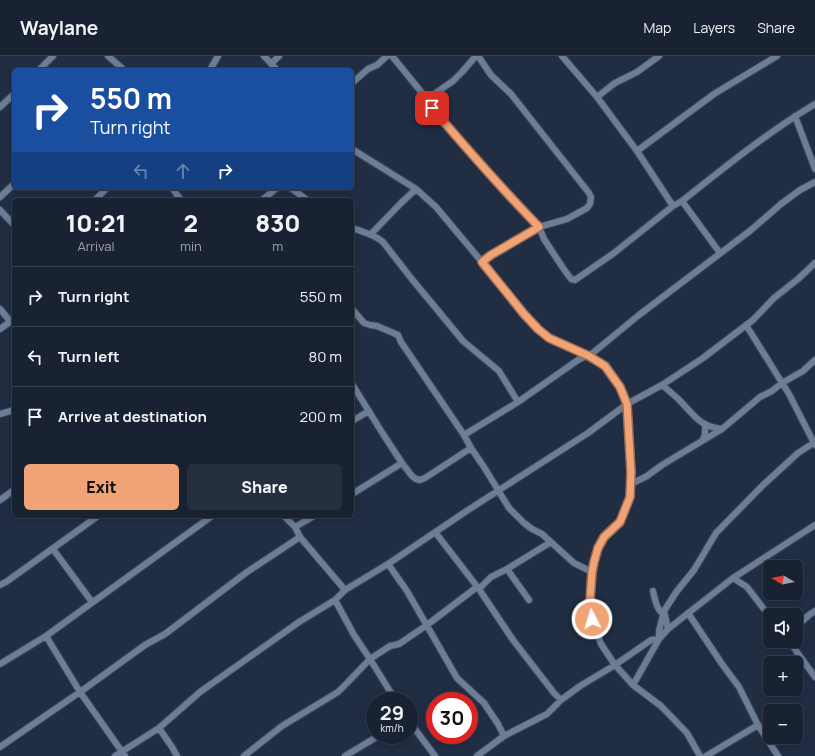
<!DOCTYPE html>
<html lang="en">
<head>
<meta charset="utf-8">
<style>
	:root { --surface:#182232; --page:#252f3e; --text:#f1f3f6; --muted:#9fa4ac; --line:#363f4d; --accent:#efa377 }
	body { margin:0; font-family:Manrope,sans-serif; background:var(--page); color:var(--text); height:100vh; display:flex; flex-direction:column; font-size:15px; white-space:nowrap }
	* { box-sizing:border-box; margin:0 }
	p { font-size:13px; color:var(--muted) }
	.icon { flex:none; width:22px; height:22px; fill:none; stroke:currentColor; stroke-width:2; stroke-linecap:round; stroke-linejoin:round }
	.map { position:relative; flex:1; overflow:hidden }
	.sheet { position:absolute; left:12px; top:142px; width:342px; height:320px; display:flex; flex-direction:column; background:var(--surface); border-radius:6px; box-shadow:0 2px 6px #0003,0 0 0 1px var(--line) }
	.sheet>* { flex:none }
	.top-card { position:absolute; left:12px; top:12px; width:342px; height:122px; border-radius:6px; box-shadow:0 2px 6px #0003,0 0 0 1px var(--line); background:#1a4fa0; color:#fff; overflow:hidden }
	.needle { width:26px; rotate:280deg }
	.fabs { position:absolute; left:763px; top:504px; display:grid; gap:8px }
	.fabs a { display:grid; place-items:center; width:40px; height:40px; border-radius:6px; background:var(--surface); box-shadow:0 2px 6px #0003,0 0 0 1px var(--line); font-size:20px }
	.speed { position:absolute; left:366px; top:636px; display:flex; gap:8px; font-size:20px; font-weight:700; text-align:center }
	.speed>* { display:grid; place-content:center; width:52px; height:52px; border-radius:50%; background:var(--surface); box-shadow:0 2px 6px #0003,0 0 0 1px var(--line); line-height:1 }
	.speed small { font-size:10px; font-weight:400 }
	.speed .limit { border:6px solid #d22; background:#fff; color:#111 }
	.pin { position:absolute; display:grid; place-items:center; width:34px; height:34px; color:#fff; margin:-17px; border-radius:8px; box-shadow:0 2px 6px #0006 }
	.me { position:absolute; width:44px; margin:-22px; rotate:355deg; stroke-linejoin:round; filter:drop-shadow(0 0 3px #0008) }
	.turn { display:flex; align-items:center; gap:14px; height:84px; padding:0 12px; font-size:18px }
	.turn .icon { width:52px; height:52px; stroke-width:2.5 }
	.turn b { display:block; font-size:28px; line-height:34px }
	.lanes { display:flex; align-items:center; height:38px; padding:0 12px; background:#0003; justify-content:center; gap:20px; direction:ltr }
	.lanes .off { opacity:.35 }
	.eta { display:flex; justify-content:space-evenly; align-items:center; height:68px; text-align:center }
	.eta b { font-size:24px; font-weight:800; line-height:28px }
	.cta { display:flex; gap:8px; margin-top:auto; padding:8px 12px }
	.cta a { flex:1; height:46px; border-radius:6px; background:var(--accent); color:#111; font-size:16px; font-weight:800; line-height:46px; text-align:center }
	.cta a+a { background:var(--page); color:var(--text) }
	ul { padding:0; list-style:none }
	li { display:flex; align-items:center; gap:12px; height:60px; padding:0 12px; border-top:1px solid var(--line) }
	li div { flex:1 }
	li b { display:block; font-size:15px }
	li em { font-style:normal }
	header { display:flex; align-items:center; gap:24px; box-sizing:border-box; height:56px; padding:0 20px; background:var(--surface); border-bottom:1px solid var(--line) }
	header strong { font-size:19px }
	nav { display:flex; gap:22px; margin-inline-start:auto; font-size:14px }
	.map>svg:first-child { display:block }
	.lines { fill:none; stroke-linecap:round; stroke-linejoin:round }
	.street-casing { stroke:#3c495e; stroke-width:8 }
	.street { stroke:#6e7d96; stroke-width:6 }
	.route-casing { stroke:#9b6a4d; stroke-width:10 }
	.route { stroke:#efa377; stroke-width:7 }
</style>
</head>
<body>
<header>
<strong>Waylane</strong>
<nav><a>Map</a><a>Layers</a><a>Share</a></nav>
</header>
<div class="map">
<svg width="815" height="700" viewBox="0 0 815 700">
	<rect width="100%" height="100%" fill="#202d43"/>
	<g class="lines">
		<g class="street-casing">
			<path id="street" d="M 108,0 L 124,14
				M 264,0 L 277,14
				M 392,0 L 427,43 L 432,52 L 460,85 L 513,145 L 539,171 L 544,183 L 563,212 L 571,223 L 575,224 L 614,197 L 673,150 L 682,145 C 725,111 768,76 815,48
				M 478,0 L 491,19 L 511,38 L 589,137 L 591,141 L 590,148 L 587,152 L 567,163 L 539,171 L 491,199 L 482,206
				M 562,0 L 597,41 L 637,95 L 673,150
				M 272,7 L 279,0
				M 39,14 L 53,0
				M 210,14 L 218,0
				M 352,27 L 368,13 L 377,9 L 387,0
				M 597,41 L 615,27 L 637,16 L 659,0
				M 427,43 L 453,25 L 462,16 L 476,0
				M 0,51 L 14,38
				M 795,60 L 815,113
				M 352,93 L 416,133 L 436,151 L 482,206 L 524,258 L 538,273 L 549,282 L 589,300 L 605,310 L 620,331 L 627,348 L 631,416 L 630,441 L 619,466 L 604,481 L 598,492 L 594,506 L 592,516 L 590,545 L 592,563 L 601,588 L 615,609 L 633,629 L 661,650 L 687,677 L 700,700
				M 637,95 L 714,38 L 777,0
				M 172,132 L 181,144
				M 291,132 L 307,144
				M 0,141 L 14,128
				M 95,144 L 107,132
				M 262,144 L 277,132
				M 682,145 L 720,197
				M 0,154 L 14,169
				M 352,172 C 363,176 374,178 383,186 L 411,222 L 463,285 L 499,315 L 518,346
				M 371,178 L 401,147 L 416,133
				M 0,253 L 10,265
				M 352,253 L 364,267 L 370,269 L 377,270 L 398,279 L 401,286 L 464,379 L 471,392 L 484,411 L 509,452 L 524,467 L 532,473 L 542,478 L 574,507 L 592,516
				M 746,269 L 789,338 L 815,389
				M 0,273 L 14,263
				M 352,328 L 383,378 L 402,407 L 412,420 L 416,423 L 420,424 L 425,422 L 471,392
				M 662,329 C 669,335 677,341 683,348 C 696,362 702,371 722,373 L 760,341 L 772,335 L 782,327 L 803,315 L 815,304
				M 0,358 L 14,354
				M 352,365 L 369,355
				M 464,379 L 518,346 L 578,304 L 584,301 L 589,300 L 639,259 L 751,174 L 781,148 L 800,134 L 815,126
				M 702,385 C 706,380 705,375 705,368
				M 631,428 L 647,420 L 662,409 L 722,373
				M 352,438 L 402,407
				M 0,444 L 14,434
				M 284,460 L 295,471 L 300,481 L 345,534
				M 295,471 L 314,460
				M 435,476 L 479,533 L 513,584 L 554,637 L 561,644
				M 53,493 L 92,546
				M 388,508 L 407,535 L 457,622 L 484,647 L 498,668 L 504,680
				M 507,513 L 529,544
				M 733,522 L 747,531 L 770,561
				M 0,529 L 6,526 L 98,460
				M 479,533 L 491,521 L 507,513 L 551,486
				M 653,535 C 655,542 655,550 661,556 L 664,555 L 668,573
				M 335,544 L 354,579 L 370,603 L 396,645
				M 688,557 L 722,608 L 739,631 L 758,669 L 778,700
				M 796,571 L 809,559 L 815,555
				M 46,580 L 80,636 L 125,700
				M 789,585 L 815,621
				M 0,608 L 46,580 L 212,460
				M 633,629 L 659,583 L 659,575 L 664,555 L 677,535 L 694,514 L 716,477 L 762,430 L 798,397 L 815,386
				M 409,665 L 435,700
				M 159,672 L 172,691 L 177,700
				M 0,691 L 80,636 L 87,631 L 145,589 L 165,578 L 247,516 L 300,481
				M 115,700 L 159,672 L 200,636 L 299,566 L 335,544 L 345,534 L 388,508 L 468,454 L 588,377 L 627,348 L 662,329 L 703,302 L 753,264 L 774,242 L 798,223 L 815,207
				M 244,700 L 282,670 L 338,636 L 348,626 L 370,603 L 390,590 L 399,588 L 427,569 L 477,531
				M 345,700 L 380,679
				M 477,700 L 504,680 L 547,658 L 561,644 L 580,630 L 615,609 L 651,584 L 659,583 L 668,573 L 733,522 L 815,469
				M 706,700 L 758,669"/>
		</g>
		<use href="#street" class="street"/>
	</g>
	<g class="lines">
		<g class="route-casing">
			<path id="route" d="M 432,52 C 467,93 502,133 539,171 L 491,199 L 482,206 L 524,258 L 538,273 L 549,282 L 589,300 L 605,310 L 620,331 L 627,348 L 631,416 L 630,441 L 620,466 L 604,481 L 598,492 L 594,506 L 592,516 L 590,545 L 592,563"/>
		</g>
		<use href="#route" class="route"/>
	</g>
</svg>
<div class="fabs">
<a><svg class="needle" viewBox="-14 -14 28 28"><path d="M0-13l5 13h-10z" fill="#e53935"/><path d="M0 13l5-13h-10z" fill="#9fa4ac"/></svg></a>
<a><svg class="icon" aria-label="sound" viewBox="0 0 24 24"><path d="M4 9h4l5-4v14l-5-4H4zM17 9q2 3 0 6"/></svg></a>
<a>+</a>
<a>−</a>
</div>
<div class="speed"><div>29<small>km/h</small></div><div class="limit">30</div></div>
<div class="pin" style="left:432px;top:52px;background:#d93025"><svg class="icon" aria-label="arrive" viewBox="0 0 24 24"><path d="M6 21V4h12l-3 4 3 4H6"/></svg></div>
<svg class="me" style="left:592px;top:563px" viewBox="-20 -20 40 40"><circle r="17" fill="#efa377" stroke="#fff" stroke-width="3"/><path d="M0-11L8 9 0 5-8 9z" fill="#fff"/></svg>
<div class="top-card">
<div class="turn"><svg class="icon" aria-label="right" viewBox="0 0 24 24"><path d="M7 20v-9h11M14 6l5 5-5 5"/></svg><div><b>550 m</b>Turn right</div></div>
<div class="lanes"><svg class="icon off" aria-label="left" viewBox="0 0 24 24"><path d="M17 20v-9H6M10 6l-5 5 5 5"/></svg><svg class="icon off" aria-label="ahead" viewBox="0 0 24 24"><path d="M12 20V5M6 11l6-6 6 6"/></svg><svg class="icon" aria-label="right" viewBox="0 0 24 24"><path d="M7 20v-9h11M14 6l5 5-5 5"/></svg></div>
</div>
<section class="sheet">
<div class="eta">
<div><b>10:21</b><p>Arrival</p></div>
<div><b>2</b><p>min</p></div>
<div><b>830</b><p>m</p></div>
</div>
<ul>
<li><svg class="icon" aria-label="right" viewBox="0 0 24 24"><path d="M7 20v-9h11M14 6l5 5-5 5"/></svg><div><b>Turn right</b></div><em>550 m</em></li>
<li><svg class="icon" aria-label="left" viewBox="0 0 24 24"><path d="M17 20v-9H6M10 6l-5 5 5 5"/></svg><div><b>Turn left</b></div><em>80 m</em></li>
<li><svg class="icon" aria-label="arrive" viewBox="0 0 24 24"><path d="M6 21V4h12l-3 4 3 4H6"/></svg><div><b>Arrive at destination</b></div><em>200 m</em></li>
</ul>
<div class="cta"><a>Exit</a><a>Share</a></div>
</section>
</div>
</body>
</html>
